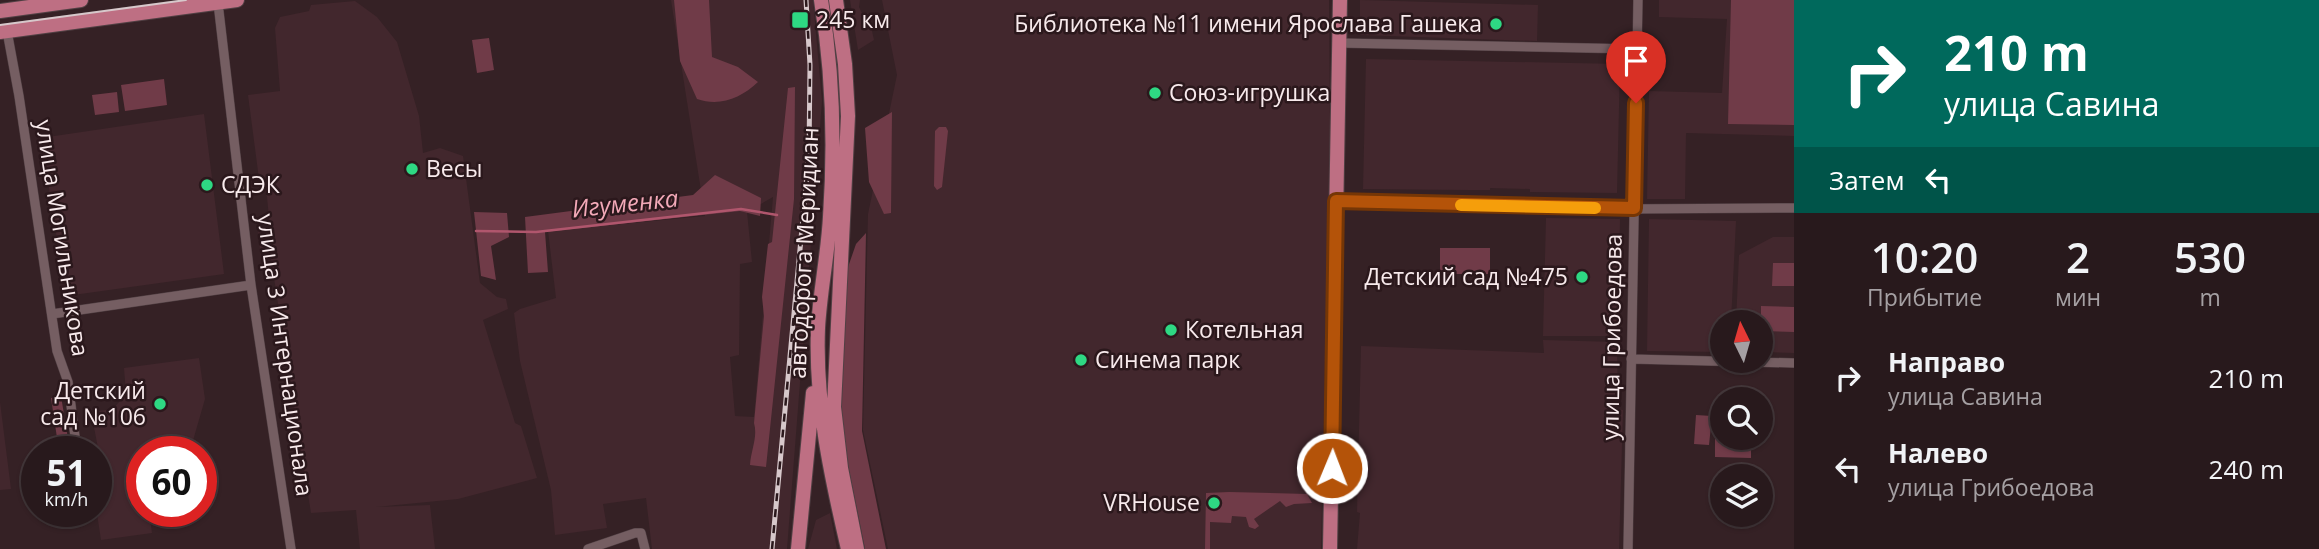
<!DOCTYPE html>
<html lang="ru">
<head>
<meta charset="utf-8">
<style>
	:root { --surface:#28191c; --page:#342629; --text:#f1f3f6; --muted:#a5a0a3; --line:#44383b }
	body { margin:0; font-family:"Open Sans",sans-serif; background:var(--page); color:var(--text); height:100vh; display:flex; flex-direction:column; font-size:26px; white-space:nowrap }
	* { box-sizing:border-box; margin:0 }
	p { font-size:23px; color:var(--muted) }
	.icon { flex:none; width:38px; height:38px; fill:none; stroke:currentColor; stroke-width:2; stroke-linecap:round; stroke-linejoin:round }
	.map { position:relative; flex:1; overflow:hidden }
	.details { display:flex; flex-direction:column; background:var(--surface); width:525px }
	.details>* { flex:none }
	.guide { background:#00695c; color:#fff; overflow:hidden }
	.needle { width:46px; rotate:355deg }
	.controls { position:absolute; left:1710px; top:310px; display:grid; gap:14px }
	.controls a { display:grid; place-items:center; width:63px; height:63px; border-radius:50%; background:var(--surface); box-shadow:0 2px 5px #0004,0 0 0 2px var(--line); font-size:35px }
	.speed { position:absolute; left:21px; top:436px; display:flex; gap:14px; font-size:35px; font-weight:700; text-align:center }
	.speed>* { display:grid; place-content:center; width:91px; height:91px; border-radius:50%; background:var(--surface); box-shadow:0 2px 5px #0004,0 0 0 2px var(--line); line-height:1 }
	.speed small { font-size:18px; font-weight:400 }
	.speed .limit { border:10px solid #d22; background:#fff; color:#111 }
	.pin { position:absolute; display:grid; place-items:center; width:60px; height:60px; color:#fff; margin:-72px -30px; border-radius:50% 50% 50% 0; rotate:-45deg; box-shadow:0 0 7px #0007 }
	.pin .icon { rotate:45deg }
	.me { position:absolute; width:77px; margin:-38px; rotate:1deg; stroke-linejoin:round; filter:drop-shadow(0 0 5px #0008) }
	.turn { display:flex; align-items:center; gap:24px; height:147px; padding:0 35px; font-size:32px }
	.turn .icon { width:91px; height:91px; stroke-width:2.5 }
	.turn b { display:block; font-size:49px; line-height:60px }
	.then { display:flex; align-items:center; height:66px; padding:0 35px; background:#0003; gap:14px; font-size:26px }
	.eta { display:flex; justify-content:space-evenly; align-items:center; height:119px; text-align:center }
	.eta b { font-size:42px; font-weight:600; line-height:49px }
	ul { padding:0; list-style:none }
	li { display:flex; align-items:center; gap:21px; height:91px; padding:0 35px }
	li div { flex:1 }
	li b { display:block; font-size:26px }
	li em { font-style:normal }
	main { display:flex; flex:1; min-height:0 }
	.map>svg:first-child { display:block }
	.built { fill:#42272d; fill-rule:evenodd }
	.green { fill:#703b48 }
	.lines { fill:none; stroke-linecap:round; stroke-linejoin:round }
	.stream { stroke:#b0566d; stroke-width:2.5 }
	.minor-casing { stroke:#514044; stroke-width:10 }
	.primary-casing { stroke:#514044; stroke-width:16 }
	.minor { stroke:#755e62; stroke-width:9 }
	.primary { stroke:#be6f83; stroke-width:14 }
	.tram { stroke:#d7c8cb; stroke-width:2 }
	.rail-casing { stroke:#d7c8cb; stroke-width:5 }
	.rail { stroke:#2b181c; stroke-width:2.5; stroke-dasharray:8; stroke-linecap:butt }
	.route-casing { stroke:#753606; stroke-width:18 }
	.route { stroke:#b45309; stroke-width:12 }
	.slow { stroke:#f59e0b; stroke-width:12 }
	.poi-dot { fill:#2ed883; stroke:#2b181c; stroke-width:2.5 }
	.labels { text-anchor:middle; stroke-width:5; stroke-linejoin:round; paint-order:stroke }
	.poi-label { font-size:23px; fill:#f8eaec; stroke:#2b181c; text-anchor:start }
	.street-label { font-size:23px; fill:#f8eaec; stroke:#2b181c }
	.water-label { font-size:24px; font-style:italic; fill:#f3a9b8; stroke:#2b181c }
</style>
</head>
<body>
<main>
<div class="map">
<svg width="1794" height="549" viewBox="0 0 1794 549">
	<rect width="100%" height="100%" fill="#352125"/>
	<path class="built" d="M 671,0 L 813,0 L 822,101 L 787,549 L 652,549 L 646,498 L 603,504 L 607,528 L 555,535 L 551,490 L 520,361 L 514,313 L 520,309 L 556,298 L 548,231 L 705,216 ZM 773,197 L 754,417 L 735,416 L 730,357 L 739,355 L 740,264 L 752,262 L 747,212 Z
		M 850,0 L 860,0 L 859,7 L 862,13 L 868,13 L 874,40 L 858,50 Z
		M 882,0 L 1329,0 L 1330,126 L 1321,549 L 888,549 L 863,430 L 868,214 L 897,75 Z
		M 1360,0 L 1538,5 L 1537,41 L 1360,35 Z
		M 1659,0 L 1794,0 L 1794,136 L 1686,133 L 1685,199 L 1647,199 L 1649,91 L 1722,93 L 1727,19 L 1659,17 Z
		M 355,1 L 377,17 L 397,42 L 419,116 L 423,153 L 440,148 L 463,156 L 480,283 L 497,297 L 506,299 L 508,309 L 483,320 L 515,423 L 521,426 L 537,478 L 458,499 L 376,507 L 430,505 L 435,549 L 360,549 L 356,510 L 311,513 L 271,259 L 261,259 L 258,230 L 270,228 L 267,197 L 259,179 L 248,95 L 280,91 L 275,28 L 280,17 L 309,11 L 311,5 Z
		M 1366,59 L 1620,64 L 1617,193 L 1530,192 L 1530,189 L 1490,188 L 1490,190 L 1468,190 L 1363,189 Z
		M 204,114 L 224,274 L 66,296 L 41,138 Z
		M 1546,218 L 1620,219 L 1618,336 L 1543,336 Z
		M 1649,219 L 1736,221 L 1731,322 L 1722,322 L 1722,352 L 1647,351 Z
		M 1773,237 L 1794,237 L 1794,353 L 1761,352 L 1760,322 L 1736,322 L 1739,255 Z
		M 1543,340 L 1617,342 L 1618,409 L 1623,410 L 1619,549 L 1357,549 L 1360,513 L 1357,512 L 1361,346 L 1544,353 Z
		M 199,358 L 205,399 L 192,444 L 158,448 L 158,451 L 142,452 L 142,511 L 149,511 L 152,533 L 101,540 L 96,507 L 96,453 L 99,453 L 91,412 L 113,409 L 126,394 L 124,368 Z
		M 0,402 L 11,489 L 0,490 Z
		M 830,513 L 837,549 L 808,549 L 816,520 Z"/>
	<path class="green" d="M 674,0 L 709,0 L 712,57 L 738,67 L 758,82 C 741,98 720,107 697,99 L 680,61 Z
		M 1731,0 L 1794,0 L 1794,125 L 1728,124 Z
		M 489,38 L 494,70 L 477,73 L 472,40 Z
		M 164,79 L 167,105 L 125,111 L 121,85 Z
		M 795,87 L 794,199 L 766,467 L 750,465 C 751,450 758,437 754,423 L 764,316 L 762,297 L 768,244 L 772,242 L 788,88 Z
		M 117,92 L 119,112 L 95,115 L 92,95 Z
		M 892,112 L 891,213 L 884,214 L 869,182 L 865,128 Z
		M 939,127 L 946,127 L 948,131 L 942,187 L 937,190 L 934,186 L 935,131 Z
		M 715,175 L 761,198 L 760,216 L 740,211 L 545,232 L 548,272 L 528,273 L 525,217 L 693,195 Z
		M 474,212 L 507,213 L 509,237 L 491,246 L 496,280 L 481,276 Z
		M 866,233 L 862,431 L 886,549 L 865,549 L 845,450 L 840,402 L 847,270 L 856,244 Z
		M 1440,248 L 1490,248 L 1490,274 L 1440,274 Z
		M 1773,263 L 1794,263 L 1794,286 L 1772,286 Z
		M 1761,306 L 1794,307 L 1794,332 L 1761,331 Z
		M 61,396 L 70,451 L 59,451 L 51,398 Z
		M 1696,415 L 1712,416 L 1709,445 L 1694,444 Z
		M 1715,418 L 1722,418 L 1722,438 L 1751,438 L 1751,458 L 1715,457 Z
		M 1229,492 L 1307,494 L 1312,503 L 1294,504 L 1286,507 L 1280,501 L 1254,519 L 1259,526 L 1255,529 L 1249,527 L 1246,517 L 1232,516 L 1231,523 L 1210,522 L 1210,549 L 1205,549 L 1206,493 Z"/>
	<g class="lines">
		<path class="stream" d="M 476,231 L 536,232 L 741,209 L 777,215"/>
		<g class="minor-casing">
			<path id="minor" d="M 218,3 L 251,285 L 291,549
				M 7,31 L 19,96 L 57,351 L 68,382 L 77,452
				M 1339,43 L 1637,49
				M 1336,201 L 1624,209 L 1794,208
				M 52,314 L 251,285
				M 1631,359 L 1794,363
				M 588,549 L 635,533 L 641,533 L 645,549
				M 1628,549 L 1638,0"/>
		</g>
		<g class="primary-casing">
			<path id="primary" d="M 821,0 C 833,72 835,144 830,217 C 828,254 820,291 818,328 C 815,403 831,476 848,549
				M 836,0 L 845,64 L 848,116 L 834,407 L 841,468 L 857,549
				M 0,11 L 81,0
				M 0,32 L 237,0
				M 798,549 L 813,393
				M 1330,549 L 1340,0"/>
		</g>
		<use href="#minor" class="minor"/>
		<use href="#primary" class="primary"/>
		<path class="tram" d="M 0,25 L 186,0"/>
		<g class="rail-casing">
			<path id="rail" d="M 772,549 L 809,153 L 810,65 L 806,0"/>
		</g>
		<use href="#rail" class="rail"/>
	</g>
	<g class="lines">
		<g class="route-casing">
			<path id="route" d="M 1332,468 L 1336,201 L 1634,208 L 1636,103"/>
		</g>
		<use href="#route" class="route"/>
		<path class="slow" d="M 1461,205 L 1595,208"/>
	</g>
	<g class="poi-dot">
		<rect x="791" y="11" width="18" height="18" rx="3.5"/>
		<circle cx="1496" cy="24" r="7"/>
		<circle cx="1155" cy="93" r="7"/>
		<circle cx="412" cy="169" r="7"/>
		<circle cx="207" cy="185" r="7"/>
		<circle cx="1582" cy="277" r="7"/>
		<circle cx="1171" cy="330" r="7"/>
		<circle cx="1081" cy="360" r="7"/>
		<circle cx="160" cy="404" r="7"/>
		<circle cx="1214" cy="503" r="7"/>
	</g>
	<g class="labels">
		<g class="poi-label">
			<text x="816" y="28">245 км</text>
			<text x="1482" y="32" text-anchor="end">Библиотека №11 имени Ярослава Гашека</text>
			<text x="1169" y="101">Союз-игрушка</text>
			<text x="426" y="177">Весы</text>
			<text x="221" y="193">СДЭК</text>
			<text x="1568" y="285" text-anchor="end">Детский сад №475</text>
			<text x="1185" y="338">Котельная</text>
			<text x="1095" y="368">Синема парк</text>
			<text x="146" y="399" text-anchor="end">Детский<tspan x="146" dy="26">сад №106</tspan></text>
			<text x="1200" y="511" text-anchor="end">VRHouse</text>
		</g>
		<g class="street-label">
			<text transform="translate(62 238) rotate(81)" y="8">улица Могильникова</text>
			<text transform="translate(804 253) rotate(-87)" y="8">автодорога Меридиан</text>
			<text transform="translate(1612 337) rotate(-89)" y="8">улица Грибоедова</text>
			<text transform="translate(285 355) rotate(82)" y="8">улица 3 Интернационала</text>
		</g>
		<g class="water-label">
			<text transform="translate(625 204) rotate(-6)" y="8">Игуменка</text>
		</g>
	</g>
</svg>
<div class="controls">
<a><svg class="needle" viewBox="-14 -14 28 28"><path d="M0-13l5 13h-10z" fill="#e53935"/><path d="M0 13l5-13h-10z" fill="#a5a0a3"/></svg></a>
<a><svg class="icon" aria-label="search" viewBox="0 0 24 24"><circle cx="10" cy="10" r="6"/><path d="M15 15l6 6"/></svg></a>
<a><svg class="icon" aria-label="layers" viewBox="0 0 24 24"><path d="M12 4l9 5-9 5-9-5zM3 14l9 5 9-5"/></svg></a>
</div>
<div class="speed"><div>51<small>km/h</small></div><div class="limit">60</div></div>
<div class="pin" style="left:1636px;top:103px;background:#d93025"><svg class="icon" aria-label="arrive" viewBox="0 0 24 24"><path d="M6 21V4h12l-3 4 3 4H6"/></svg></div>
<svg class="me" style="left:1332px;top:468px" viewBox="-20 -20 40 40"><circle r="17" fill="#b45309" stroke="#fff" stroke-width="3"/><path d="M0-11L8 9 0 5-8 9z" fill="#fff"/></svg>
</div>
<section class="details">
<div class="guide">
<div class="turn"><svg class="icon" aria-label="right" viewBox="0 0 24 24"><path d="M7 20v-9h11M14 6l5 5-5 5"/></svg><div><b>210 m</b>улица Савина</div></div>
<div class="then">Затем<svg class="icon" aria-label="left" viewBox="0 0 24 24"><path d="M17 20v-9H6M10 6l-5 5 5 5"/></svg></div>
</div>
<div class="eta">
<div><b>10:20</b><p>Прибытие</p></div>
<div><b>2</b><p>мин</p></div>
<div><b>530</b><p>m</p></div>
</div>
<ul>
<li><svg class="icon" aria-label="right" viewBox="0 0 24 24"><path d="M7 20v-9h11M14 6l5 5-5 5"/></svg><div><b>Направо</b><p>улица Савина</p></div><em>210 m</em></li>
<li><svg class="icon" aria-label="left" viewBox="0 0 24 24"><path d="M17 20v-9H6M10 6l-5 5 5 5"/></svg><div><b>Налево</b><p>улица Грибоедова</p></div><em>240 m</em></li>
</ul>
</section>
</main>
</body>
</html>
